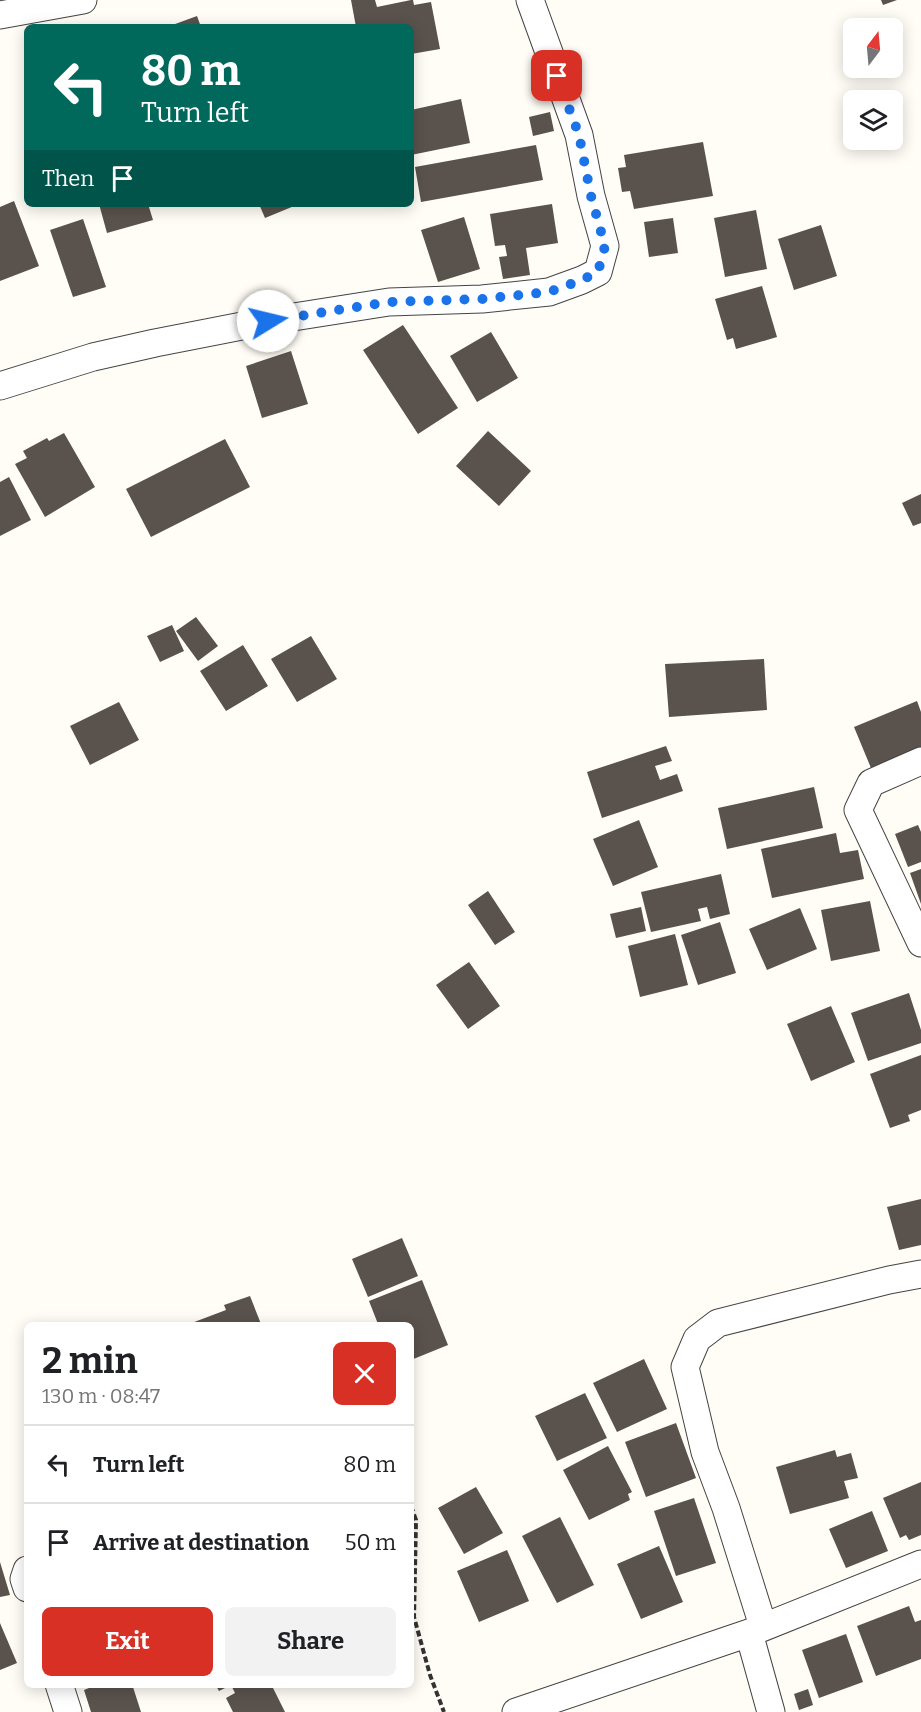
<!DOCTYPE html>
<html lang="en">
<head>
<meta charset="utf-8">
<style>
	:root { --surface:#fff; --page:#f2f2f2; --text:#202124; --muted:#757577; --line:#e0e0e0; --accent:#d93025 }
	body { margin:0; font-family:Bitter,serif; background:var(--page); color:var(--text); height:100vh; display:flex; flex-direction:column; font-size:22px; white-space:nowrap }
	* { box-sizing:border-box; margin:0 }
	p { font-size:20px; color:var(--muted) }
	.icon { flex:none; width:33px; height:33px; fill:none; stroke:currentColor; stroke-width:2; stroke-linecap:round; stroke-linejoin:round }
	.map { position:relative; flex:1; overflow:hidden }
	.details { position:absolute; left:24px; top:1322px; width:390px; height:366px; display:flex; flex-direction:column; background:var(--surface); border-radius:9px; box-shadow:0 3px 15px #0003 }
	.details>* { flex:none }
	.hud { position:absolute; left:24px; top:24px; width:390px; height:183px; border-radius:9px; box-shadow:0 3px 15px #0003; background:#00695c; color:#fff; overflow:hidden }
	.needle { width:39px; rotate:16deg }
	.controls { position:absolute; left:843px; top:18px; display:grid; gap:12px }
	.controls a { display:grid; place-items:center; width:60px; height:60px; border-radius:9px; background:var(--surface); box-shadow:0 3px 15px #0003; font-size:30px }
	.pin { position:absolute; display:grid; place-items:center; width:51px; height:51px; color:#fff; margin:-26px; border-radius:12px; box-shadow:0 3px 9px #0006 }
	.me { position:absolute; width:66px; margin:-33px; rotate:81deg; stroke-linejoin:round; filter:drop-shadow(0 0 4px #0008) }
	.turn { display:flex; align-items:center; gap:21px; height:126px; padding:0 18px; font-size:27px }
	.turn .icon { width:78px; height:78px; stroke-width:2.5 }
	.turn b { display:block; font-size:42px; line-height:51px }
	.then { display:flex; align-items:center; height:57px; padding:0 18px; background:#0003; gap:12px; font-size:22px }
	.round { display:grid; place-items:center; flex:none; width:63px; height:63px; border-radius:9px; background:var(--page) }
	.headline { display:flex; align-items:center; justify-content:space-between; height:102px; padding:0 18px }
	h1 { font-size:36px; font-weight:700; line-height:45px }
	.button { display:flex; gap:12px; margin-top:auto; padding:12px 18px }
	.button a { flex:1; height:69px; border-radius:9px; background:var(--accent); color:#fff; font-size:24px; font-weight:700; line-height:69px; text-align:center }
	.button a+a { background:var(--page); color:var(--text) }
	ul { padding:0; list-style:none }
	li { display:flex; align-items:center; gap:18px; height:78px; padding:0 18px; border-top:2px solid var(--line) }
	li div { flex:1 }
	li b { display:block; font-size:22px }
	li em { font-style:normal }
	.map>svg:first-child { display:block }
	.building { fill:#5a524d }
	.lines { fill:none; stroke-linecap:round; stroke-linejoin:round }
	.street-casing { stroke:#444; stroke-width:29 }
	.path { stroke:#333; stroke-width:4; stroke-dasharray:6 3; stroke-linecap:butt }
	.street { stroke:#fff; stroke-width:27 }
	.route { stroke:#1a73e8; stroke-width:10; stroke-dasharray:0 18 }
</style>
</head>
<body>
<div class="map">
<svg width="921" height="1712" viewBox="0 0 921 1712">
	<rect width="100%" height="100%" fill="#fffdf5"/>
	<path class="building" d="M 351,0 L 375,0 L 377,7 L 411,0 L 413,0 L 414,5 L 431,2 L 440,49 L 411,54 L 411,27 L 356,27 Z
		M 881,0 L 897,0 L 883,5 Z
		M 197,16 L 201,27 L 167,27 Z
		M 461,99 L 470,143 L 411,155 L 411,110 Z
		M 550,112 L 554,131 L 533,136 L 529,117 Z
		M 703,142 L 713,196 L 634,209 L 630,191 L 622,192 L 618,168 L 626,167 L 624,155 Z
		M 536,145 L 543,180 L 421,202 L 415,167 Z
		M 14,201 L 39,266 L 0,281 L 0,207 Z
		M 99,204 L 148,204 L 153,220 L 107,233 Z
		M 259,204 L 299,204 L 265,218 Z
		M 552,204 L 558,243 L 526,248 L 530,275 L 503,279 L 499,257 L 507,256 L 505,245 L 495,246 L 490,214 Z
		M 756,210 L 767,269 L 725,277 L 714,218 Z
		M 464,217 L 480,269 L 438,282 L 421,230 Z
		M 673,218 L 678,253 L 649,257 L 644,222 Z
		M 83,219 L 106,287 L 73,297 L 50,230 Z
		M 821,225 L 837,276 L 794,290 L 778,239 Z
		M 762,286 L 777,337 L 736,349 L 733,338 L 727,340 L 715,299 Z
		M 403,325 L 458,408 L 418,434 L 363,350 Z
		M 491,332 L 518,378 L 477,402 L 450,356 Z
		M 291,351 L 308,404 L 262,418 L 246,366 Z
		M 488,431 L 531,471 L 499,506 L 456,466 Z
		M 64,433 L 95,487 L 45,517 L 15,464 L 27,458 L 23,451 L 47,438 L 49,441 Z
		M 225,439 L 250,487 L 151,537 L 126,489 Z
		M 9,477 L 31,520 L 0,536 L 0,482 Z
		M 921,494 L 921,523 L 913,526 L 902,503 Z
		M 196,617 L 218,646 L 198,661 L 176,631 Z
		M 172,625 L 184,651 L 160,662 L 147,636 Z
		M 311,636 L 337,679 L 297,702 L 271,659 Z
		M 243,645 L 268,686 L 226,711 L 200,671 Z
		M 764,659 L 767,710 L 669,717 L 665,664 Z
		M 917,701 L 921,712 L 921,747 L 871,768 L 854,727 Z
		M 119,702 L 139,740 L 90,765 L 70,726 Z
		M 666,746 L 672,761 L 655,766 L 660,780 L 677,774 L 683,791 L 602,818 L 587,772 Z
		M 814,787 L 823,828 L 727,849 L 718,808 Z
		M 639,820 L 658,867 L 613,886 L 593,839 Z
		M 918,825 L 921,832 L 921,862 L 908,867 L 895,834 Z
		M 836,833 L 840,853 L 858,850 L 864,879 L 772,898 L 761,849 Z
		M 921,869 L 921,904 L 910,873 Z
		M 721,874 L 730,914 L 710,919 L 707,907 L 698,909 L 701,921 L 651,932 L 641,892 Z
		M 488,891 L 515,932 L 495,945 L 468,905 Z
		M 870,901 L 880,951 L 831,961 L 821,910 Z
		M 641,907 L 646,931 L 616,938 L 610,914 Z
		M 800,908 L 817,949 L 767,970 L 749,929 Z
		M 720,922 L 736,973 L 698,985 L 681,935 Z
		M 675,934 L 688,985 L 640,997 L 628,946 Z
		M 469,962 L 500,1006 L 468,1029 L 436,985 Z
		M 909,993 L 921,1030 L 921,1043 L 868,1061 L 851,1013 Z
		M 831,1006 L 855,1062 L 811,1081 L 787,1024 Z
		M 921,1055 L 921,1110 L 908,1115 L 910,1121 L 890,1128 L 870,1074 Z
		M 921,1199 L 921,1245 L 899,1250 L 887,1207 Z
		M 402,1238 L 418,1276 L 368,1297 L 352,1259 Z
		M 422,1280 L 448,1345 L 411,1360 L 411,1324 L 378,1324 L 369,1301 Z
		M 250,1296 L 261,1324 L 189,1324 L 226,1310 L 224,1305 Z
		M 644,1359 L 667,1409 L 617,1432 L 593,1383 Z
		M 585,1393 L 607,1438 L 557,1461 L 535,1416 Z
		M 676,1423 L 696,1478 L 646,1497 L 625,1442 Z
		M 608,1446 L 632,1492 L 628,1494 L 630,1500 L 589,1520 L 563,1470 Z
		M 835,1450 L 837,1457 L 851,1453 L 858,1478 L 844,1481 L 849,1498 L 790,1514 L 776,1467 Z
		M 921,1482 L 921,1535 L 909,1540 L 906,1535 L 900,1538 L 883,1498 Z
		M 476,1487 L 503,1533 L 464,1554 L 438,1508 Z
		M 694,1498 L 716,1563 L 676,1576 L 654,1511 Z
		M 872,1511 L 888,1551 L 846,1568 L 829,1529 Z
		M 560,1517 L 594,1585 L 557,1603 L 522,1536 Z
		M 659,1546 L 683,1602 L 641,1619 L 617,1564 Z
		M 507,1550 L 529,1601 L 479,1622 L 457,1571 Z
		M 0,1562 L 10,1595 L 0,1597 Z
		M 909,1606 L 915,1622 L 921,1620 L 921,1659 L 876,1676 L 857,1626 Z
		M 0,1623 L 17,1663 L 0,1670 Z
		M 846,1634 L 863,1682 L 819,1698 L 802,1650 Z
		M 99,1684 L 132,1684 L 141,1712 L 91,1712 L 84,1690 Z
		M 215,1684 L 271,1684 L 285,1712 L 233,1712 L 226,1698 L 235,1693 L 231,1685 L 219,1691 Z
		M 808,1689 L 813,1705 L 799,1710 L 794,1694 Z"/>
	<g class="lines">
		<g class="street-casing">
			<path id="street" d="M 0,15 L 83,0
				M 0,386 L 93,357 L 155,343 L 268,321 L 389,302 L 482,299 L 549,292 L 582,280 L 598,272 L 605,246 L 591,196 L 579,135 L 530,0
				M 921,761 L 871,783 L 858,810 L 921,943
				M 27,1570 L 24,1579 L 27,1588
				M 763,1626 L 726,1508 L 705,1452 L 685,1367 L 697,1339 L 718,1323 L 889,1280 L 921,1274
				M 749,1633 L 771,1712
				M 59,1684 L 68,1712
				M 516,1712 L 749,1633 L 921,1564"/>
		</g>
		<path class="path" d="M 411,1506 L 416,1520 L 414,1617 L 430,1675 L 444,1712"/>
		<use href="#street" class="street"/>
	</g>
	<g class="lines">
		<path class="route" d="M 268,321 L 389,302 L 482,299 L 549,292 L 582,280 L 598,272 L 605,246 L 591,196 L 579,135 L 557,76"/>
	</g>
</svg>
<div class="controls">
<a><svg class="needle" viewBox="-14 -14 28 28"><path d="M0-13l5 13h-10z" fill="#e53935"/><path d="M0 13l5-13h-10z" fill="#757577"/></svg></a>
<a><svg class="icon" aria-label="layers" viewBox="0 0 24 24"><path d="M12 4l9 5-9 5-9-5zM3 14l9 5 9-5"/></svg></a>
</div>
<div class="pin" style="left:557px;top:76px;background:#d93025"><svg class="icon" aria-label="arrive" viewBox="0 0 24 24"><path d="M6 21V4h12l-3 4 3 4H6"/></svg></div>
<svg class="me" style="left:268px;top:321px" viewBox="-20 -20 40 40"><circle r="19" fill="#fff"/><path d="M0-13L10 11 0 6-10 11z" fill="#1a73e8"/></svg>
<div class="hud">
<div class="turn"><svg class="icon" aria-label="left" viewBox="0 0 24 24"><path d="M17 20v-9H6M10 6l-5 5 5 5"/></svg><div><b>80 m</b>Turn left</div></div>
<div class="then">Then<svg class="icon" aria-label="arrive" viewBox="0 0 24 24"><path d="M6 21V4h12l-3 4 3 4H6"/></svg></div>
</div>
<section class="details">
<div class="headline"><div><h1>2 min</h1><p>130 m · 08:47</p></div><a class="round" style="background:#d93025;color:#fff"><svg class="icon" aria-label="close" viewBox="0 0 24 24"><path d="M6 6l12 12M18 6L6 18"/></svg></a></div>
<ul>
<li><svg class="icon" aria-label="left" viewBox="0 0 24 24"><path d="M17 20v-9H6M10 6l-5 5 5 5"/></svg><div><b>Turn left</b></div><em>80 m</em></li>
<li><svg class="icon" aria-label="arrive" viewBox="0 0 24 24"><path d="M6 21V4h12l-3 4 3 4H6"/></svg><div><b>Arrive at destination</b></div><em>50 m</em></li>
</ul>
<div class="button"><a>Exit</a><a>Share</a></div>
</section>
</div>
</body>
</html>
